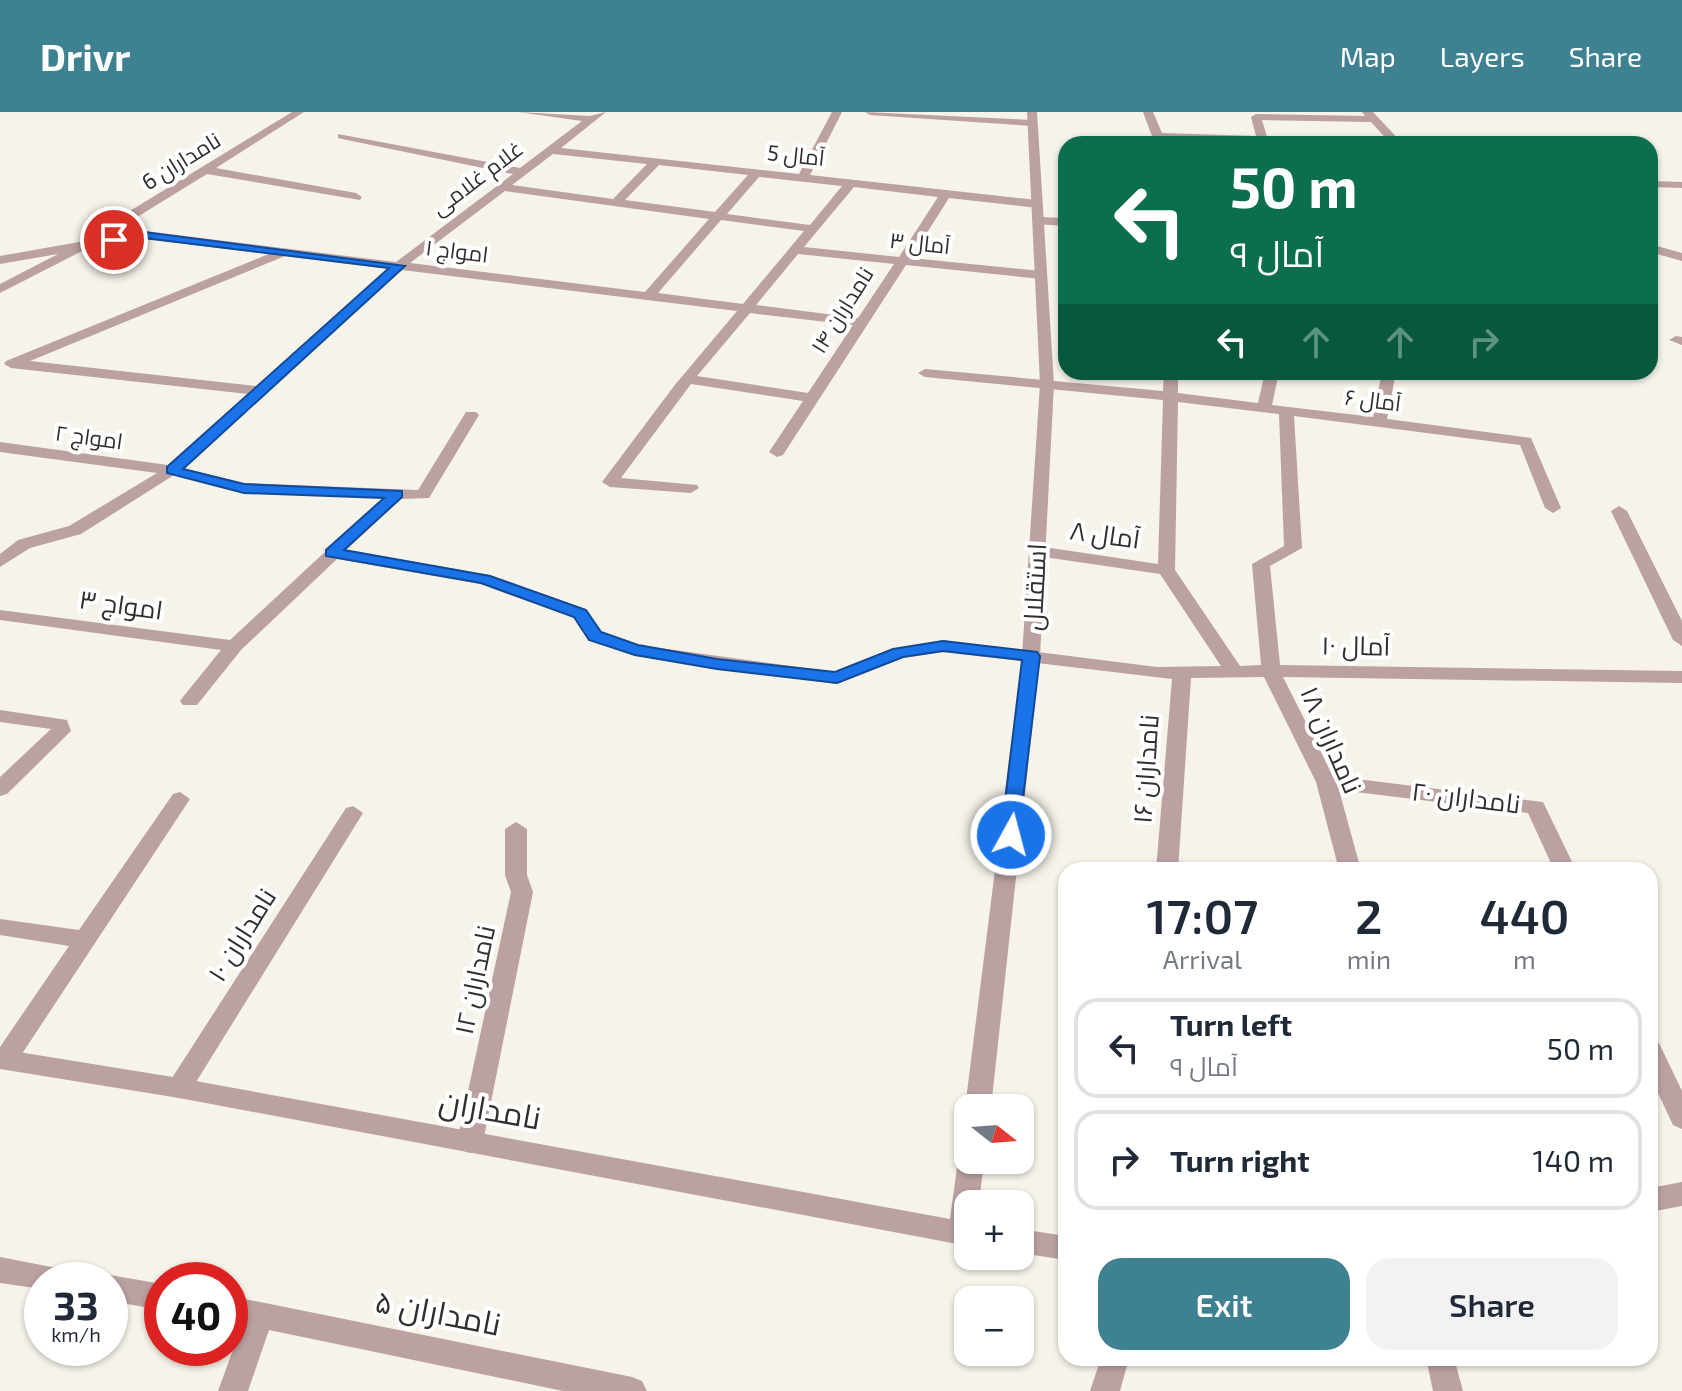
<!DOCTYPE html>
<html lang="en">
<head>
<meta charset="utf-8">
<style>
	:root { --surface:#fff; --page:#f2f2f3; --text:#1f2937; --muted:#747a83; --line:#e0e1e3; --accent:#3e8191 }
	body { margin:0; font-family:"Exo 2",Cairo,sans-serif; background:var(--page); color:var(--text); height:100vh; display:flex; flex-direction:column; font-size:30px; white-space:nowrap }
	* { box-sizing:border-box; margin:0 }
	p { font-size:26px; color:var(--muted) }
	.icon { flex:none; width:44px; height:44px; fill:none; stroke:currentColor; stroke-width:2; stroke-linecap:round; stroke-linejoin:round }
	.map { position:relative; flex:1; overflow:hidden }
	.side { position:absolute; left:1058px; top:750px; width:600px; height:504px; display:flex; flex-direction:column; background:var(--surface); border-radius:24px; box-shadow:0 2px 6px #0004 }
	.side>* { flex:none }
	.hud { position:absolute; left:1058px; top:24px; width:600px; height:244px; border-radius:24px; box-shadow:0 2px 6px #0004; background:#0b6e4f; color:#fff; overflow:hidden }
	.needle { width:52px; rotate:107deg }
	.buttons { position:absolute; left:954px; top:982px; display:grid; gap:16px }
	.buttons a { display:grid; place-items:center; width:80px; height:80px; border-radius:16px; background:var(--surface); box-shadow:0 2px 6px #0004; font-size:40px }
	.speed { position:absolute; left:24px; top:1150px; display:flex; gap:16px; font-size:40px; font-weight:700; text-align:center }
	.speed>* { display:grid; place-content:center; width:104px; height:104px; border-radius:50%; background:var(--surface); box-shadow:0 2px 6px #0004; line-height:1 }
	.speed small { font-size:20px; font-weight:400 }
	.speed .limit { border:12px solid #d22; background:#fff; color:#111 }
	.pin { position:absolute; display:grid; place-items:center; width:68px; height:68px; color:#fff; margin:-34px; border:4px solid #fff; border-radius:50%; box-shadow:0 2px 8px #0007 }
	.me { position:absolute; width:88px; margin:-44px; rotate:7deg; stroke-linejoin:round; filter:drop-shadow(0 0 6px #0008) }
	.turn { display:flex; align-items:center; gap:28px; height:168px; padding:0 40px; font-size:36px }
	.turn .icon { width:104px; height:104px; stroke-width:2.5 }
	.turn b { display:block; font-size:56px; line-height:68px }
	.lanes { display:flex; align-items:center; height:76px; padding:0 40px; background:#0003; justify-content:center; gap:40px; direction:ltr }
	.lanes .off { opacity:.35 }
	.eta { display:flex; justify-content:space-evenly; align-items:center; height:136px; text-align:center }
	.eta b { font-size:48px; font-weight:600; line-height:56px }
	.action { display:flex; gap:16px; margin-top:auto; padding:16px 40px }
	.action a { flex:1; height:92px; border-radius:24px; background:var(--accent); color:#fff; font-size:32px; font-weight:600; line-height:92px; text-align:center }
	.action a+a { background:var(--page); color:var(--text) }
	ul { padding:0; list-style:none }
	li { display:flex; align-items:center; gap:24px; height:100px; margin:0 16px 12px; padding:0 24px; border:4px solid var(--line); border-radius:24px }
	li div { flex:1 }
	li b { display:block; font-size:30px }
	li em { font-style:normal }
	header { display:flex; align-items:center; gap:48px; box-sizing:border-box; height:112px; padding:0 40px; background:var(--accent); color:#fff }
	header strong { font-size:38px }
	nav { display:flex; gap:44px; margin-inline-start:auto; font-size:28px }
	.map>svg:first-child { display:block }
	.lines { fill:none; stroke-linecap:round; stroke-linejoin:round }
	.minor { fill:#bca1a2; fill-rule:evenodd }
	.tertiary { fill:#bca1a2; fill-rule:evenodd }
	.route { fill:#1a73e8; stroke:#114b97; stroke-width:2 }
	.labels { text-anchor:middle; stroke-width:8; stroke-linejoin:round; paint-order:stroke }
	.far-street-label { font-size:22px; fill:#312f2c; stroke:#fff }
	.street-label { font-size:26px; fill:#312f2c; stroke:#fff }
	.near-street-label { font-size:32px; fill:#312f2c; stroke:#fff }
</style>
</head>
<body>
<header>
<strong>Drivr</strong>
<nav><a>Map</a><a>Layers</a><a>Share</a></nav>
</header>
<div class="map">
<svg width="1682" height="1279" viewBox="0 0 1682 1279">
	<rect width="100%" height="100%" fill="#f6f3ea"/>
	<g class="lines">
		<path class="minor" d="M 292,0 L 304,0 L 216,56 L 356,81 L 362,85 L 360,88 L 207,62 L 103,126 L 144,119 L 396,150 L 513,62 L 342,27 L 338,26 L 338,22 L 520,56 L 582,9 L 518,0 L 590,4 L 606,0 L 561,36 L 799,62 L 832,0 L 842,0 L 810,63 L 1037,88 L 1043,92 L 1037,96 L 949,86 L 911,146 L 1041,159 L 1047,163 L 1041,167 L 906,153 L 783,343 L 777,345 L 769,340 L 803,289 L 691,272 L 621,366 L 697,373 L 699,376 L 691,381 L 610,375 L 602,370 L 674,274 L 737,199 L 402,158 L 183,356 L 244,371 L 418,378 L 466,300 L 476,300 L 479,303 L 429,386 L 401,387 L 346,438 L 490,463 L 586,497 L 602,520 L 638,533 L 835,560 L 892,537 L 943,528 L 1157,555 L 1221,554 L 1160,462 L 1037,444 L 1028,439 L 1037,434 L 1158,452 L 1163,288 L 925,265 L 918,261 L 925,257 L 1163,279 L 1164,260 L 1178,260 L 1178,281 L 1258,291 L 1265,260 L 1279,260 L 1272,293 L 1373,305 L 1382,260 L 1396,260 L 1387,307 L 1531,326 L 1561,396 L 1553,401 L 1545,396 L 1520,333 L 1294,304 L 1302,436 L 1270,454 L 1280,553 L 1682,559 L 1682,571 L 1283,565 L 1333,664 L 1543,690 L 1576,758 L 1554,758 L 1528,701 L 1339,678 L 1361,758 L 1339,758 L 1316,670 L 1264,565 L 1191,566 L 1178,758 L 1156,758 L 1172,567 L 943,540 L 903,546 L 837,572 L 635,544 L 589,528 L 573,505 L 480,472 L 337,447 L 241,538 L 197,593 L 183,593 L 180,589 L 183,585 L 221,538 L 0,508 L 0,498 L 230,528 L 383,386 L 244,381 L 174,363 L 81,422 L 30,436 L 0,455 L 0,442 L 18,428 L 69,414 L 157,361 L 0,340 L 0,330 L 168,353 L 248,282 L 11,256 L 4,252 L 6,249 L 269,142 L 144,127 L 86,137 L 0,181 L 0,172 L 58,142 L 0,152 L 0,144 L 79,130 ZM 553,42 L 647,52 L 613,87 L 512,73 ZM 659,53 L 748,63 L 715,100 L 625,88 ZM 759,65 L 842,74 L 810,113 L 727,102 ZM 854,75 L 938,85 L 899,145 L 804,135 ZM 505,79 L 709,107 L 645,180 L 410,151 ZM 721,108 L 804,119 L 743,192 L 658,181 ZM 798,142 L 894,152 L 858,206 L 756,193 ZM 285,144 L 389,157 L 257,274 L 30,249 ZM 750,201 L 853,213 L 808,281 L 697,264 ZM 1178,290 L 1279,302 L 1284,434 L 1252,452 L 1261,553 L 1240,554 L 1175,458 Z
			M 865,0 L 1032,8 L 1037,11 L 1032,14 L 870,3 Z
			M 1143,0 L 1153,0 L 1162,21 L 1256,24 L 1251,5 L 1256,2 L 1365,4 L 1362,0 L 1373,0 L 1403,32 L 1391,32 L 1371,10 L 1262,8 L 1269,32 L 1165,28 L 1167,32 L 1155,32 Z
			M 1650,69 L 1682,70 L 1682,76 L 1650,75 Z
			M 1038,105 L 1066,106 L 1066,114 L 1034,112 L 1034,106 Z
			M 1650,132 L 1682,141 L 1682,149 L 1650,140 Z
			M 1676,224 L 1682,225 L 1682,233 L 1669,228 Z
			M 1619,394 L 1627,399 L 1682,509 L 1682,534 L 1673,528 L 1611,399 Z
			M 0,598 L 67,608 L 71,619 L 7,682 L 0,684 L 0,665 L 51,617 L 0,610 Z
			M 180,680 L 190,687 L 14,954 L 0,955 L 0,935 L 69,834 L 0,823 L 0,807 L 79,818 L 173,682 Z
			M 353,694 L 363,701 L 188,983 L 179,986 L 170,983 L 167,976 L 170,969 L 346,696 Z
			M 516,710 L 527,717 L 527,763 L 533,780 L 483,1030 L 479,1038 L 470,1041 L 461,1038 L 457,1030 L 511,780 L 505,763 L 505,717 Z
			M 1650,928 L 1659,931 L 1682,979 L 1682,1017 L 1673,1013 L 1650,964 Z
			M 0,1145 L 72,1159 L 76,1168 L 42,1168 L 42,1177 L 0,1171 Z
			M 110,1163 L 162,1172 L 162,1198 L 110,1189 L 110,1168 L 100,1168 Z
			M 230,1184 L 632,1265 L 642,1269 L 647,1279 L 563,1279 L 269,1218 L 248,1279 L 218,1279 L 242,1213 L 230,1210 Z
			M 1101,1246 L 1129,1246 L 1120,1279 L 1090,1279 Z
			M 1426,1246 L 1454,1246 L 1463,1279 L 1433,1279 Z"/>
		<path class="tertiary" d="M 1027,0 L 1037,0 L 1054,272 L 1040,544 L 991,996 L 968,996 L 968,1001 L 965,996 L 1022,544 L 1040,272 Z
			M 0,937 L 179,966 L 950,1107 L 958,1048 L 962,1040 L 968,1038 L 968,1048 L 984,1048 L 979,1092 L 968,1092 L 968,1134 L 179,986 L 0,957 Z
			M 1682,1070 L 1682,1094 L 1650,1100 L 1650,1076 Z
			M 1020,1117 L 1066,1124 L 1066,1148 L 1020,1141 Z"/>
	</g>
	<path class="route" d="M 144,120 L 405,154 L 183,357 L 244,372 L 402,379 L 402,385 L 344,438 L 490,464 L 586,498 L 601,520 L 638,533 L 717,547 L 835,560 L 893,537 L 943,529 L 1037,540 L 1040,544 L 1018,728 L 1004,728 L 1001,723 L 1022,548 L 943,539 L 903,545 L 837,571 L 717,557 L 635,543 L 589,528 L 574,505 L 481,471 L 326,444 L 326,438 L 384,386 L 244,381 L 167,361 L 167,355 L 389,156 L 144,126 L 114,132 L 109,128 Z"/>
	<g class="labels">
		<g class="far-street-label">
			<text transform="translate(796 43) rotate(6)" y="8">آمال 5</text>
			<text transform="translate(181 49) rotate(-32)" y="8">نامداران 6</text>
			<text transform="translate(477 66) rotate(-37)" y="8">غلام غلامی</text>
			<text transform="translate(920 131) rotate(6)" y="8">آمال ۳</text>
			<text transform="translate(457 139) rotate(7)" y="8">امواج ۱</text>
			<text transform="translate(842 198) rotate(-58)" y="8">نامداران ۱۴</text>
			<text transform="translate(1373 288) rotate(7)" y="8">آمال ۶</text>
			<text transform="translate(89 325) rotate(8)" y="8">امواج ۲</text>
		</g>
		<g class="street-label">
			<text transform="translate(1105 423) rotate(8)" y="9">آمال ۸</text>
			<text transform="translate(1035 475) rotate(-87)" y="9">استقلال</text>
			<text transform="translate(121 493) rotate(8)" y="9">امواج ۳</text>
			<text transform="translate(1356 534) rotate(1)" y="9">آمال ۱۰</text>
			<text transform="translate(1331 628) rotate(66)" y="9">نامداران ۱۸</text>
			<text transform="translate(1146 657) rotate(-86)" y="9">نامداران ۱۶</text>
			<text transform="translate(1466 686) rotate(7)" y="9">نامداران ۲۰</text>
			<text transform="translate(242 823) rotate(-58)" y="9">نامداران ۱۰</text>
			<text transform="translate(475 868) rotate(-78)" y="9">نامداران ۱۲</text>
		</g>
		<g class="near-street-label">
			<text transform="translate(490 998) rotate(10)" y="11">نامداران</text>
			<text transform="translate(438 1201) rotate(11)" y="11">نامداران ۵</text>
		</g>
	</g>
</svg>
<div class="buttons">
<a><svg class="needle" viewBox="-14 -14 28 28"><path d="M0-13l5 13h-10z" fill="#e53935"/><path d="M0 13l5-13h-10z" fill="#747a83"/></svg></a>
<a>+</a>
<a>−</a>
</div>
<div class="speed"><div>33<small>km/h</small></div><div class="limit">40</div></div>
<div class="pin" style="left:114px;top:128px;background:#d93025"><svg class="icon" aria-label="arrive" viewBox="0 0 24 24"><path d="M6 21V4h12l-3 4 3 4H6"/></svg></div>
<svg class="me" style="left:1011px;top:723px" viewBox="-20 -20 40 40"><circle r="17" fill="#1a73e8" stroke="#fff" stroke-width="3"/><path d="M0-11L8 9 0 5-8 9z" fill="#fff"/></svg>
<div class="hud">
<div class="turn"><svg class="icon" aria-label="left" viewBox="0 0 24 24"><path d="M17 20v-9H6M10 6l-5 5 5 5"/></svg><div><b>50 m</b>آمال ۹</div></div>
<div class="lanes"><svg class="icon" aria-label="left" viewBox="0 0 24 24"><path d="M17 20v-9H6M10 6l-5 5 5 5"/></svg><svg class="icon off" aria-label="ahead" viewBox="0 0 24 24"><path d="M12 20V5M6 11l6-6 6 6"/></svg><svg class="icon off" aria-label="ahead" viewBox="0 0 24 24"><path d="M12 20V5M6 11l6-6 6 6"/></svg><svg class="icon off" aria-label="right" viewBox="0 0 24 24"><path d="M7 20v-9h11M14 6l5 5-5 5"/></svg></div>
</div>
<section class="side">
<div class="eta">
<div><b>17:07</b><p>Arrival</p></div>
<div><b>2</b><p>min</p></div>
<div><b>440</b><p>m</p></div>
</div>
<ul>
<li><svg class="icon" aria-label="left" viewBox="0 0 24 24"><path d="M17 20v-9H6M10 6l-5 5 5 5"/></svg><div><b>Turn left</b><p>آمال ۹</p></div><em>50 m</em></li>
<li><svg class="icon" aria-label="right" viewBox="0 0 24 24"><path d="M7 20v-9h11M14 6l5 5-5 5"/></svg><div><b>Turn right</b></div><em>140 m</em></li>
</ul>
<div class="action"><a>Exit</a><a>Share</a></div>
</section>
</div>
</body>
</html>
